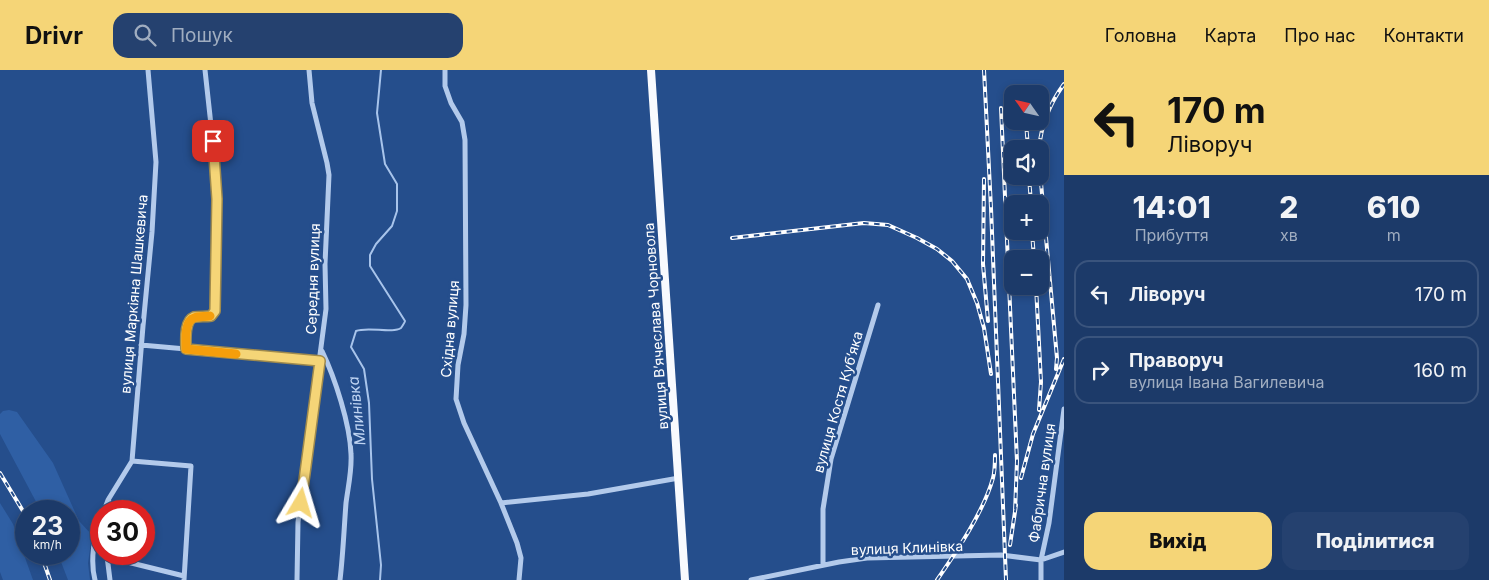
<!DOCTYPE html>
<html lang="uk">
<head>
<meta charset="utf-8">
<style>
	:root { --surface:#1c3a69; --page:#25416f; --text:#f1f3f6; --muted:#a0adc0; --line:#3a547d; --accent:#f5d577 }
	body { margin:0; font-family:Inter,sans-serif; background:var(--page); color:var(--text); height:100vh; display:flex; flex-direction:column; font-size:19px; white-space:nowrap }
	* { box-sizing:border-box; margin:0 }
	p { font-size:16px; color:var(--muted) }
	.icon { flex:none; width:28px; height:28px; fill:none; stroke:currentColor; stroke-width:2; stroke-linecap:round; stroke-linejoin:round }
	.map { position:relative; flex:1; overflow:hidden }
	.panel { display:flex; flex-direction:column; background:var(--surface); width:425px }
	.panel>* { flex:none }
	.guide { background:#f5d577; color:#111; overflow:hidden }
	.needle { width:32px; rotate:304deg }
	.buttons { position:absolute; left:1004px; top:15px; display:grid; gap:10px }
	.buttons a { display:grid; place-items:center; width:45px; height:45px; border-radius:10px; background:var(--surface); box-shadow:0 2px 8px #0003,0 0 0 1px var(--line); font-size:25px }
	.speed { position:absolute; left:15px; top:430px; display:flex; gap:10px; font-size:25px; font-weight:700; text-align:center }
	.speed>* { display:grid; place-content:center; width:65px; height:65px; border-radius:50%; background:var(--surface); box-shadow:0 2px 8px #0003,0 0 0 1px var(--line); line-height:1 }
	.speed small { font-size:12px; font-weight:400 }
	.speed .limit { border:8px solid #d22; background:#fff; color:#111 }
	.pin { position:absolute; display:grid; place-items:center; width:42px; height:42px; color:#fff; margin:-21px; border-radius:10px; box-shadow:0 2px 8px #0006 }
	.me { position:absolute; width:55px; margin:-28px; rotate:7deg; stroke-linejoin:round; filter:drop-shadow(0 0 4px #0008) }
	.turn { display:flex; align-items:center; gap:18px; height:105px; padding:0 20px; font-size:22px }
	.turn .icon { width:65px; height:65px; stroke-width:2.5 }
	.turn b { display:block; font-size:35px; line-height:42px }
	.eta { display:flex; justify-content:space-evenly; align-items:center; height:85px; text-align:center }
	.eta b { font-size:30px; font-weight:800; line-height:35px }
	.primary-button { display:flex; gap:10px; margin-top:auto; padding:10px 20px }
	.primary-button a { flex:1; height:58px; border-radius:15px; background:var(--accent); color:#111; font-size:20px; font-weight:800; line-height:58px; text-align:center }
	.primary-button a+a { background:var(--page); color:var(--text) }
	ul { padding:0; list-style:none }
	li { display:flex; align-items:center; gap:15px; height:68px; margin:0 10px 8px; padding:0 10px; border:2px solid var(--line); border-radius:15px }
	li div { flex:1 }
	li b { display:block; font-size:19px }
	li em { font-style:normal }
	header { display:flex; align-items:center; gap:30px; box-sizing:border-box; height:70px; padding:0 25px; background:var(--accent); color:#111 }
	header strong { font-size:24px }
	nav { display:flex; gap:28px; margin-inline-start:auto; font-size:18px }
	.search { width:350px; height:45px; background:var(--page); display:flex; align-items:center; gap:12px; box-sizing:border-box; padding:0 18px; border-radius:15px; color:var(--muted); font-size:19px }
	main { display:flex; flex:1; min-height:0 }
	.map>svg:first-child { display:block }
	.green { fill:#2f5fa4 }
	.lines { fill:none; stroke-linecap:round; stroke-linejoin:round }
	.stream { stroke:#a8c4eb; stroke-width:2 }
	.street { stroke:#b3caeb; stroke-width:5 }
	.primary { stroke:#f8fafe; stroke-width:8 }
	.rail-casing { stroke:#fff; stroke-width:4 }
	.rail { stroke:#254e8c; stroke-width:2; stroke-dasharray:5.5; stroke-linecap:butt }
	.route-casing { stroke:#9f8a4d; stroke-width:12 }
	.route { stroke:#f5d577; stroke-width:9 }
	.slow { stroke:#f59e0b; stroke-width:9 }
	.labels { text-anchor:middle; stroke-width:5; stroke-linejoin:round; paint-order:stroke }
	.street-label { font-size:14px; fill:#fff; stroke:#254e8c }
	.water-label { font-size:15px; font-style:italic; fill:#bfd4f2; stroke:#254e8c }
</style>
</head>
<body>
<header>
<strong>Drivr</strong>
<div class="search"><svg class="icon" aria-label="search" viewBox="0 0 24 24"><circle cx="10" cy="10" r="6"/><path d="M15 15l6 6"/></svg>Пошук</div>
<nav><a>Головна</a><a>Карта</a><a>Про нас</a><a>Контакти</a></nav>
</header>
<main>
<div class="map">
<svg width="1064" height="510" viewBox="0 0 1064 510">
	<rect width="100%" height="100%" fill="#254e8c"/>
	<path class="green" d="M 9,340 L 17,342 L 53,393 L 79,451 L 92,465 L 88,493 L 90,510 L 68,510 L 58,484 L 69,484 L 69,441 L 41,441 L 0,364 L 0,344 L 3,341 Z
		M 0,433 L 13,454 L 33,510 L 3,510 L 0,502 Z"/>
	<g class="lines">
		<path class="stream" d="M 380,510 L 381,495 L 372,409 L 369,333 L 364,299 L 351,277 L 356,261 C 368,256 392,264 401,258 C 401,258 405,252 405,251 L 370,196 L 370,185 L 376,174 L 392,156 L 397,141 L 397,114 L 385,94 L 377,43 L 381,0"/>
		<path class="street" d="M 445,0 L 445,16 L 451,33 L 462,52 L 465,70 L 466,235 L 464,264 L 458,295 L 456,329 L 464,353 L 501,433 L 517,473 L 521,488 L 519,510
			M 141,275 L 320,291
			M 185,279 C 186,271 184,251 194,247 C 199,246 206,247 211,246 L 215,241 L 216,101 L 205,0
			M 322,281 C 335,308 350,354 351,384 C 352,401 348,417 346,433 C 344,459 343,485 340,510
			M 132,391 L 191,396 L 184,510
			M 501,433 L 588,424 L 679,408
			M 104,441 L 108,430
			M 114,441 L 108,430 L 132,391 L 143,256 L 152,162 L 156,92 L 148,0
			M 107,486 L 110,510
			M 107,487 L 184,506
			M 823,495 L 823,439 L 831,389 L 878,235
			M 95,510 C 90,491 94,465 101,448
			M 297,510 L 298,452 L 326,239 L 325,194 L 329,105 L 327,93 L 312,33 L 309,0
			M 751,510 L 839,492 L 867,488 L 1001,485 L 1041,490 L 1064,482
			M 1041,510 L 1041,490 L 1049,453 L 1064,339"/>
		<path class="primary" d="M 651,0 L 685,510"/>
		<g class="rail-casing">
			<path id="rail" d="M 984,0 L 991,138 L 1006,510
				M 1001,38 L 1017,391 L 1015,442
				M 1026,51 L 1028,79
				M 1039,79 C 1041,56 1050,33 1064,14
				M 1040,102 L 1057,288 L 1056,299
				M 1029,106 L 1031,134
				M 984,109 L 983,194 L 988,251
				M 1032,161 L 1034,189
				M 732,168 L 864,153 L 888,155 L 917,168 L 937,179 L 952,191 L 967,209 L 977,233 L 984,258 L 991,304
				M 1036,216 L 1041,312 L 1039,340
				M 0,403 L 26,446
				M 1021,408 L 1033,364 L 1064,289
				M 1010,475 L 1016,435
				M 41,484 L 50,510
				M 937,510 C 957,481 984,441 993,408 C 995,401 995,392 995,385"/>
		</g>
		<use href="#rail" class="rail"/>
	</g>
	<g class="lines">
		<g class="route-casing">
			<path id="route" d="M 213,71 L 217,129 L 215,241 L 211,246 C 206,247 199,246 194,247 C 184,251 186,271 186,279 L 320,291 L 301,433"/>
		</g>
		<use href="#route" class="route"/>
		<path class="slow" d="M 210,246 C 206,247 198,246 194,248 C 184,251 186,271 186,279 L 236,284"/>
	</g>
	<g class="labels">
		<g class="street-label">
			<text transform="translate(313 209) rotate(-88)" y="5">Середня вулиця</text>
			<text transform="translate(134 224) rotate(-85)" y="5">вулиця Маркіяна Шашкевича</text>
			<text transform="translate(656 256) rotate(-94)" y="5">вулиця Вʼячеслава Чорновола</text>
			<text transform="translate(450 259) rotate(-85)" y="5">Східна вулиця</text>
			<text transform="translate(838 332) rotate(-74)" y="5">вулиця Костя Кубʼяка</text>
			<text transform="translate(1042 413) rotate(-82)" y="5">Фабрична вулиця</text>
			<text transform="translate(907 478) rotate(-2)" y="5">вулиця Клинівка</text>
		</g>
		<g class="water-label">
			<text transform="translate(357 341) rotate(-96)" y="5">Млинівка</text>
		</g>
	</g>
</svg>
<div class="buttons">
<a><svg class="needle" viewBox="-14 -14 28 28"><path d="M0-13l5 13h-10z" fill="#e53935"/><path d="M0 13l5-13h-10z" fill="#a0adc0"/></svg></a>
<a><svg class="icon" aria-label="sound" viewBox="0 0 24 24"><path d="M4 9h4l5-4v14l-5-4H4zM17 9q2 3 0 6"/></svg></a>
<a>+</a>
<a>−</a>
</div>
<div class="speed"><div>23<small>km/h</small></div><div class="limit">30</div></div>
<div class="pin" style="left:213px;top:71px;background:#d93025"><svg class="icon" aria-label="arrive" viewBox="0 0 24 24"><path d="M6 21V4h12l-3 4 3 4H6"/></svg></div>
<svg class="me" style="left:301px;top:433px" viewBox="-20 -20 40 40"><path d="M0-17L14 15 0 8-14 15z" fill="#f5d577" stroke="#fff" stroke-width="4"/></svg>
</div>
<section class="panel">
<div class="guide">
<div class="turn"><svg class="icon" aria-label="left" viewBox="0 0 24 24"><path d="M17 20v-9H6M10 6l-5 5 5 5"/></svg><div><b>170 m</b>Ліворуч</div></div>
</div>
<div class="eta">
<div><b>14:01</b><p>Прибуття</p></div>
<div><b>2</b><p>хв</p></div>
<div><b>610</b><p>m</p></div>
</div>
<ul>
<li><svg class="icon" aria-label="left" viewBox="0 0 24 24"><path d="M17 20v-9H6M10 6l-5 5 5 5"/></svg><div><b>Ліворуч</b></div><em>170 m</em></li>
<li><svg class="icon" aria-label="right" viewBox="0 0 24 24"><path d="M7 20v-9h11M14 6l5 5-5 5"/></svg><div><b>Праворуч</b><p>вулиця Івана Вагилевича</p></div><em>160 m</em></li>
</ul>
<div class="primary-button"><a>Вихід</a><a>Поділитися</a></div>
</section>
</main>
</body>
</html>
